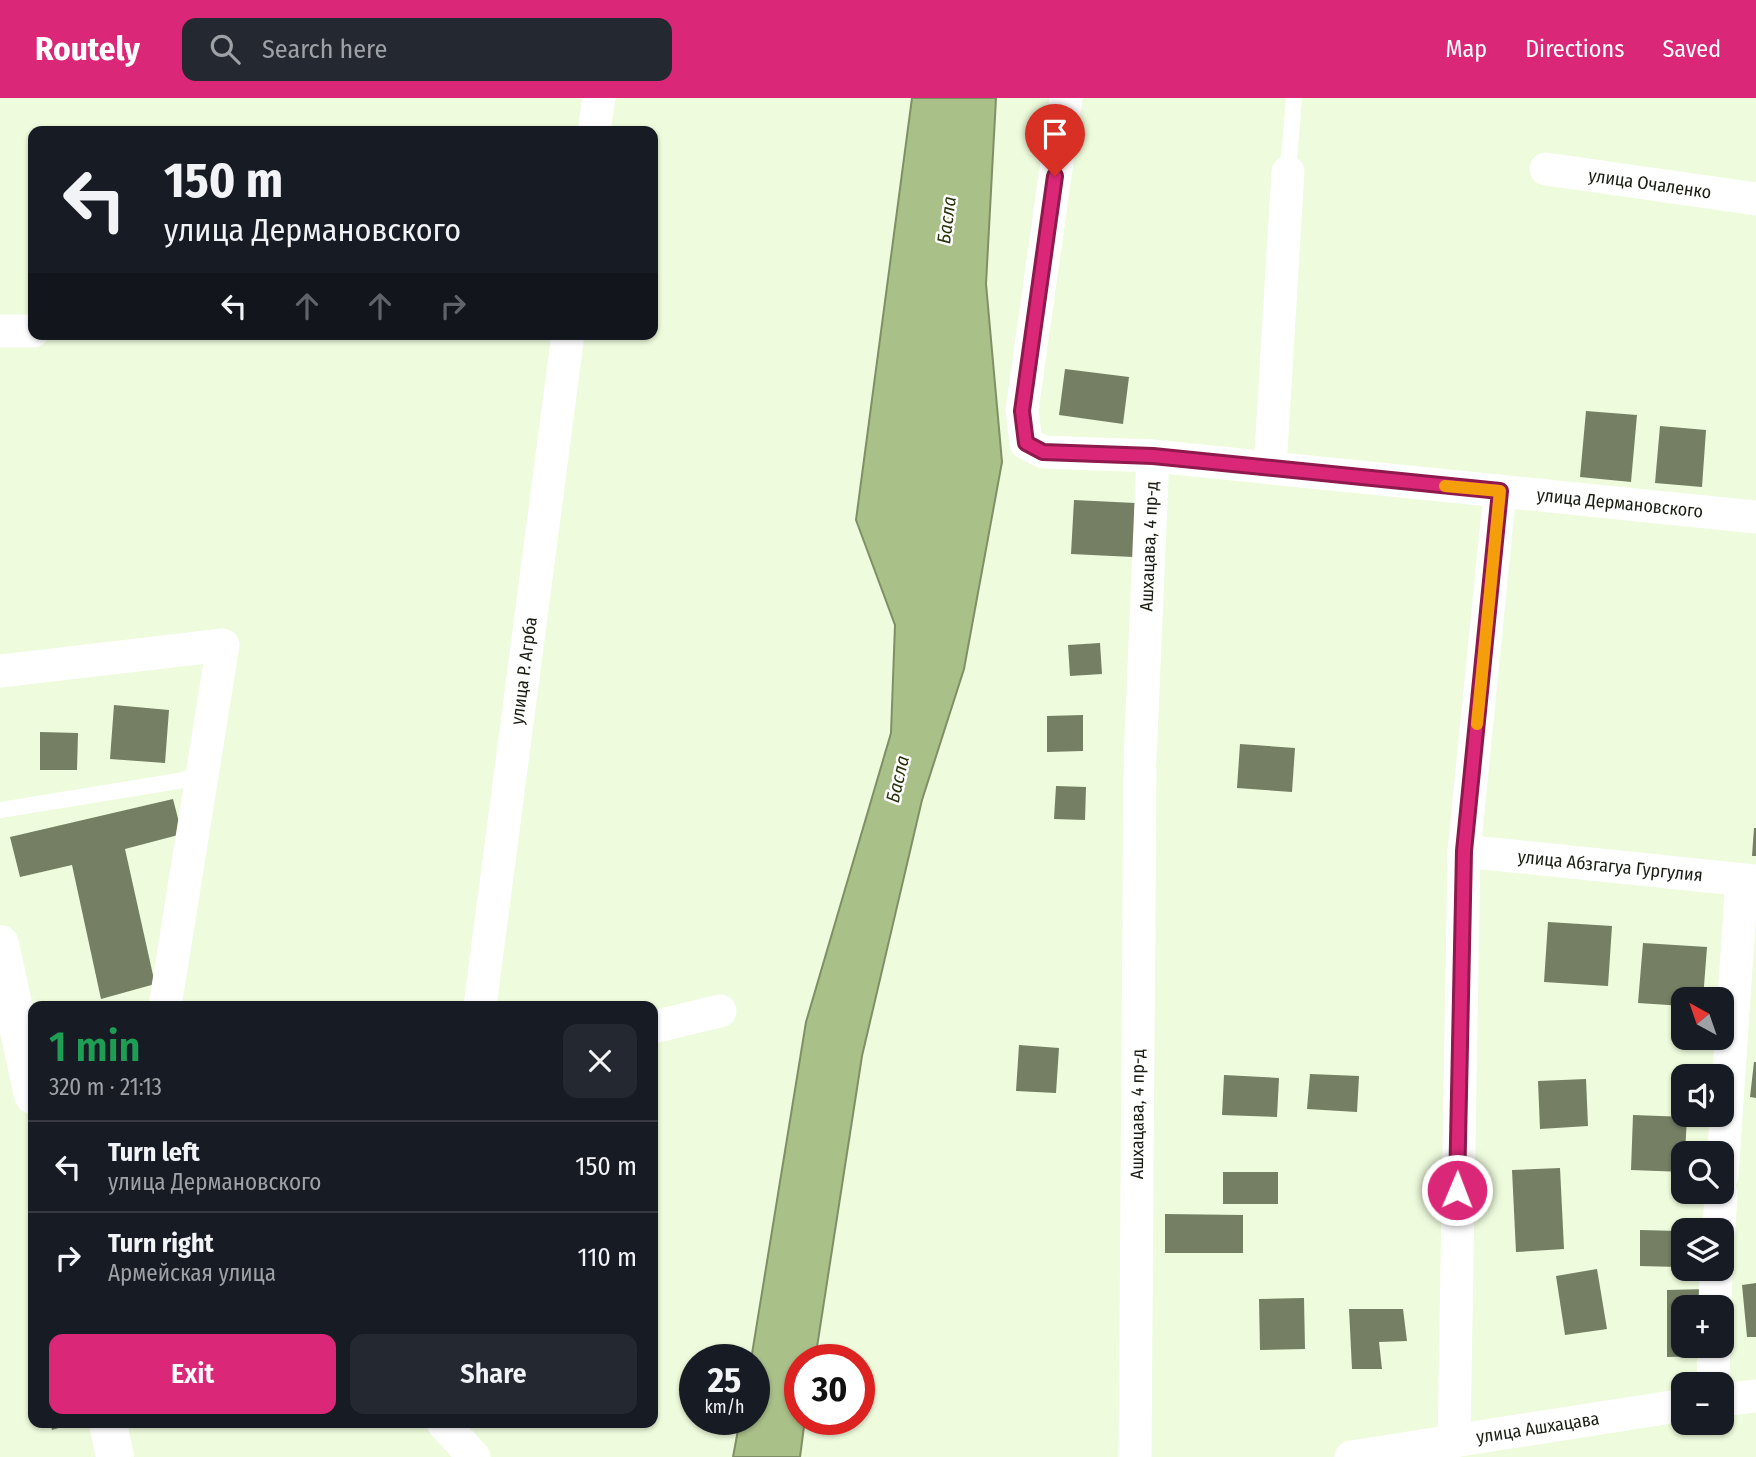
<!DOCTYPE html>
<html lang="en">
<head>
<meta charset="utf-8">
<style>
	:root { --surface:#171b24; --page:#242831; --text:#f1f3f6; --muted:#9ea1a6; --line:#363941; --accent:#db2777 }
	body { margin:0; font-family:"Fira Sans Condensed",sans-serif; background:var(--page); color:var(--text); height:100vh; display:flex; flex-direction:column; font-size:26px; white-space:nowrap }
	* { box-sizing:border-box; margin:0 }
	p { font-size:23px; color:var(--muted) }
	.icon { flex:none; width:38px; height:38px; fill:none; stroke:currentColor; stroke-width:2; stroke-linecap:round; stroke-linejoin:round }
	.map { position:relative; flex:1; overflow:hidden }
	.side { position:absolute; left:28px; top:903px; width:630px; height:427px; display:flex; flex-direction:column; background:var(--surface); border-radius:14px; box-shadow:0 2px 5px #0004 }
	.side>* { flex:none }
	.top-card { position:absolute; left:28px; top:28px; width:630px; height:214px; border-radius:14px; box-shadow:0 2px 5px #0004; background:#171b24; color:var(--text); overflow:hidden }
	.needle { width:46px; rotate:320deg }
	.fabs { position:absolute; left:1671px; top:889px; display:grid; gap:14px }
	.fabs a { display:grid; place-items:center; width:63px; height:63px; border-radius:14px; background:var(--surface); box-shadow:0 2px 5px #0004; font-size:35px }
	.speed { position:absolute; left:679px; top:1246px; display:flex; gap:14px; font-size:35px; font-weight:700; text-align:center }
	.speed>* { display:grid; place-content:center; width:91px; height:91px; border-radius:50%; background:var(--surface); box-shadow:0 2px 5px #0004; line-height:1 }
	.speed small { font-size:18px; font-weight:400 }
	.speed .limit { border:10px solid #d22; background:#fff; color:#111 }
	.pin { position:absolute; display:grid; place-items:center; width:60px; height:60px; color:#fff; margin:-72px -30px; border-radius:50% 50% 50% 0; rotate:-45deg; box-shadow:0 0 7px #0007 }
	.pin .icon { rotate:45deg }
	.me { position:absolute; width:77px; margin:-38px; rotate:1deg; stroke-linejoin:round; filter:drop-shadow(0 0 5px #0008) }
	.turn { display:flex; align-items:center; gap:24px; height:147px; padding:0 21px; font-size:32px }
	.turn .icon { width:91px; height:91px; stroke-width:2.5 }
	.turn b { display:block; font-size:49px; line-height:60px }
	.lanes { display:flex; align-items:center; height:66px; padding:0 21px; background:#0003; justify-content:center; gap:35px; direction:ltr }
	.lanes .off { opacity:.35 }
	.round { display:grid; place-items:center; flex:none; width:74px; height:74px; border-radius:14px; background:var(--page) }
	.overview { display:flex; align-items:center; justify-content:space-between; height:119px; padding:0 21px }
	h1 { font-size:42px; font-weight:600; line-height:52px; color:#1e9e55 }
	.cta { display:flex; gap:14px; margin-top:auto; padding:14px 21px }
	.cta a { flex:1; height:80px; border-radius:14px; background:var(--accent); color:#fff; font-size:28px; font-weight:600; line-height:80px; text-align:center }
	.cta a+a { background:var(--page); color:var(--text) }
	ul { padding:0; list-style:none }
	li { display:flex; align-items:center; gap:21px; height:91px; padding:0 21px; border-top:2px solid var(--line) }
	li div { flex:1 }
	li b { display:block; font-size:26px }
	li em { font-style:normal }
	header { display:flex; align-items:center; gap:42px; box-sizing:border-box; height:98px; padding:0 35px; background:var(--accent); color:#fff }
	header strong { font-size:33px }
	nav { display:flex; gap:38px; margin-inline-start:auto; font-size:24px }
	.search { width:490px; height:63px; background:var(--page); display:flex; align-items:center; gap:18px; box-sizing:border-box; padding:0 24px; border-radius:14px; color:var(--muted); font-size:26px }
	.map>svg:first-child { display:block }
	.water { fill:#aac089; stroke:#7f8f66; stroke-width:2 }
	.building { fill:#747f64 }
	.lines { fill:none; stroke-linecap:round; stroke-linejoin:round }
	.service { stroke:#fff; stroke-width:16 }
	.minor { stroke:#fff; stroke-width:33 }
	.tertiary { stroke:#fff; stroke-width:38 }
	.route-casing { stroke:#8e194d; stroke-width:18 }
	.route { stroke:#db2777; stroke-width:12 }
	.slow { stroke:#f59e0b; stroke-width:12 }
	.labels { text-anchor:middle; stroke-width:5; stroke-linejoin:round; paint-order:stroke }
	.street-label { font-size:18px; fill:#1a1e13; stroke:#fff }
	.water-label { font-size:19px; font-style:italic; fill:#27340b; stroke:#fff }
</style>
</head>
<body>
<header>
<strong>Routely</strong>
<div class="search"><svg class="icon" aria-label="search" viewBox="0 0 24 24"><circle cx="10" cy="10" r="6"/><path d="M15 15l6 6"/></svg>Search here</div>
<nav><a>Map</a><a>Directions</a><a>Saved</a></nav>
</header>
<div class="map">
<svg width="1756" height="1359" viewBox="0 0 1756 1359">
	<rect width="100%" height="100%" fill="#eefbdc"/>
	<path class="water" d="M 912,0 L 996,0 L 986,186 L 1002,364 L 964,571 L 922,702 L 862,958 L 815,1262 L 800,1262 L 800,1321 L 805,1321 L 800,1359 L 733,1359 L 740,1321 L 754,1321 L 754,1262 L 751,1262 L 806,924 L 891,635 L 895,527 L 856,422 Z"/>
	<path class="building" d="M 1065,271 L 1129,279 L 1123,326 L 1059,317 Z
		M 1586,313 L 1637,317 L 1631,384 L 1580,379 Z
		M 1660,328 L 1706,332 L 1702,389 L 1655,385 Z
		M 1074,402 L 1135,405 L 1133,459 L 1071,456 Z
		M 1100,545 L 1102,576 L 1070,578 L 1068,547 Z
		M 114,607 L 169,612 L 165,665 L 110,661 Z
		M 1083,617 L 1083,653 L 1047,654 L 1047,618 Z
		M 40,634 L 78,635 L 77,672 L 40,672 Z
		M 1240,646 L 1295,650 L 1292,694 L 1237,690 Z
		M 1056,688 L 1086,689 L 1085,722 L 1054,721 Z
		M 173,701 L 182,736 L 125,751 L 155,886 L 101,901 L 72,767 L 20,779 L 10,739 Z
		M 1754,730 L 1756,730 L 1756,758 L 1752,758 Z
		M 1548,824 L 1612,828 L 1608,888 L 1544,884 Z
		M 1643,845 L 1707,849 L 1703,901 L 1684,901 L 1684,908 L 1638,905 Z
		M 1019,947 L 1059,950 L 1056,995 L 1016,993 Z
		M 1754,964 L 1756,964 L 1756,1000 L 1750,999 Z
		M 1310,976 L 1359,978 L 1357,1014 L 1307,1011 Z
		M 1224,977 L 1279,980 L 1277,1019 L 1222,1017 Z
		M 1586,981 L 1588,1028 L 1540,1031 L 1538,983 Z
		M 1633,1017 L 1687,1019 L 1684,1074 L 1631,1072 Z
		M 1560,1070 L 1564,1151 L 1516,1154 L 1512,1072 Z
		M 1223,1074 L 1278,1074 L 1278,1106 L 1223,1106 Z
		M 1165,1116 L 1243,1117 L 1243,1155 L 1165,1155 Z
		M 1640,1132 L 1679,1133 L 1678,1169 L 1640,1168 Z
		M 1597,1171 L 1607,1231 L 1565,1237 L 1556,1178 Z
		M 1756,1185 L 1756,1239 L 1747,1239 L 1742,1187 Z
		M 1707,1191 L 1707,1209 L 1684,1209 L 1684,1248 L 1707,1248 L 1707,1258 L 1667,1259 L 1667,1192 Z
		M 1304,1200 L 1305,1251 L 1260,1252 L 1259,1201 Z
		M 1349,1211 L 1403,1211 L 1407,1243 L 1379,1244 L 1382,1271 L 1352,1271 Z
		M 50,1325 L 67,1325 L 68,1327 L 52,1332 Z"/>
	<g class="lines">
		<path class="service" d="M 1288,74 L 1294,0
			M 0,712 L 178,683 L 202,677"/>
		<g class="minor">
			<path id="s1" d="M 1066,0 L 1022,312 L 1026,345 L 1043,354 L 1153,358 L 1756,419"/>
			<path d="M 594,33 L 599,0"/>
			<path id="s2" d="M 1546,71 L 1756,101"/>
			<path d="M 0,233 L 33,233"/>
			<path d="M 1270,370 L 1288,74"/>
			<path d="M 0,573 L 223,547 L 165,908"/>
			<path id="s3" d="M 1140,663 L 1153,358"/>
			<path id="s4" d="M 1464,753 L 1756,783"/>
			<path id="s5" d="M 480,908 L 568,236"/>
			<path d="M 653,929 L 720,913"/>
			<path d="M 1722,1078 L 1742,782"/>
			<path d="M 1719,1132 L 1721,1094"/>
			<path d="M 1715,1209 L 1716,1171"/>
			<path d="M 1713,1286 L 1714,1248"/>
			<path d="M 1722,1302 L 1756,1298"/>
			<path d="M 443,1325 L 474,1359"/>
			<path d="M 1454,1343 L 1464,753 L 1500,393"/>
			<path id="s6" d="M 1135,1359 L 1140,673"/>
			<path id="s7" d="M 1351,1359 L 1684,1307"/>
		</g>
		<path class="tertiary" d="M 0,846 L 33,997
			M 108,1325 L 115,1359"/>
	</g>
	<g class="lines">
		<g class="route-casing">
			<path id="route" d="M 1055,78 L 1022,313 L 1026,345 L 1043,354 L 1153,358 L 1500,393 L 1464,753 L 1457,1092"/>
		</g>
		<use href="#route" class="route"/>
		<path class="slow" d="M 1445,388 L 1500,393 L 1477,626"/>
	</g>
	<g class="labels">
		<g class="street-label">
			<text dy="6" stroke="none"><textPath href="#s2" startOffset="105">улица Очаленко</textPath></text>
			<text dy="6" stroke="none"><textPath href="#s1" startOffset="947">улица Дермановского</textPath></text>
			<text dy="6" stroke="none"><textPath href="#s3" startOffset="215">Ашхацава, 4 пр-д</textPath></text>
			<text dy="6" stroke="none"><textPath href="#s5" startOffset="338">улица Р. Агрба</textPath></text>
			<text dy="6" stroke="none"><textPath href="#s4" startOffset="147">улица Абзгагуа Гургулия</textPath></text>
			<text dy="6" stroke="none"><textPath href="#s6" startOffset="343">Ашхацава, 4 пр-д</textPath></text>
			<text dy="6" stroke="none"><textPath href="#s7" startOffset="189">улица Ашхацава</textPath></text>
		</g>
		<g class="water-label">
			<text transform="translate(946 122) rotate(-83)" y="7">Басла</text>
			<text transform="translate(897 681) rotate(-77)" y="7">Басла</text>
		</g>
	</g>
</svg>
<div class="fabs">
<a><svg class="needle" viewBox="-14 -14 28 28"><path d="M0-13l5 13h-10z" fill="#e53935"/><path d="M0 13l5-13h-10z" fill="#9ea1a6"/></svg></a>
<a><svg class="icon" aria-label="sound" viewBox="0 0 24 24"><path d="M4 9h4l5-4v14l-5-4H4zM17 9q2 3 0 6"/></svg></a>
<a><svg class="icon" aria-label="search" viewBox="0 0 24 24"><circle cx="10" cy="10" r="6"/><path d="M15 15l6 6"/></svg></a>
<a><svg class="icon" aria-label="layers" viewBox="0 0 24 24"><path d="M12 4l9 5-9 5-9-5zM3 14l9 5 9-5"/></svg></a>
<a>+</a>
<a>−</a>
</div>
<div class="speed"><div>25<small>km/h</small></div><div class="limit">30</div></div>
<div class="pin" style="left:1055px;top:78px;background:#d93025"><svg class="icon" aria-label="arrive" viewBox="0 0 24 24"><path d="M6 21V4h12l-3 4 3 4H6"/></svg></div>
<svg class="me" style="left:1457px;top:1092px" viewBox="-20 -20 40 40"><circle r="17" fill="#db2777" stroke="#fff" stroke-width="3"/><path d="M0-11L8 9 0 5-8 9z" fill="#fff"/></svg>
<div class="top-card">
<div class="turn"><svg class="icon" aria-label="left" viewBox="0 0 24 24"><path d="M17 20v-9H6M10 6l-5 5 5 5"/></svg><div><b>150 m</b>улица Дермановского</div></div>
<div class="lanes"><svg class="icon" aria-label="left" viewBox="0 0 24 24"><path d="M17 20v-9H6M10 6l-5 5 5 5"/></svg><svg class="icon off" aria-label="ahead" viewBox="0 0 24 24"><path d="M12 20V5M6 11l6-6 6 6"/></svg><svg class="icon off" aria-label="ahead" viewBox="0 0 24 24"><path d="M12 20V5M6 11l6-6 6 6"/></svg><svg class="icon off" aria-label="right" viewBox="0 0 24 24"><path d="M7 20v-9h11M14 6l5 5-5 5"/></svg></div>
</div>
<section class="side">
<div class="overview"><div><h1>1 min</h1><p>320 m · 21:13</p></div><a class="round"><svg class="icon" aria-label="close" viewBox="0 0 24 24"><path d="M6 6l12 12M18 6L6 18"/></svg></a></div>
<ul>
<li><svg class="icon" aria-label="left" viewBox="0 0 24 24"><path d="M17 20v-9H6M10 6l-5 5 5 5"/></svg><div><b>Turn left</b><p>улица Дермановского</p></div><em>150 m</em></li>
<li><svg class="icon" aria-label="right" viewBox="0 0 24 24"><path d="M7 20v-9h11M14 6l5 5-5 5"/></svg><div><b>Turn right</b><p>Армейская улица</p></div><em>110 m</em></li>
</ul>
<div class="cta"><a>Exit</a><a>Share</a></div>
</section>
</div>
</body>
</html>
